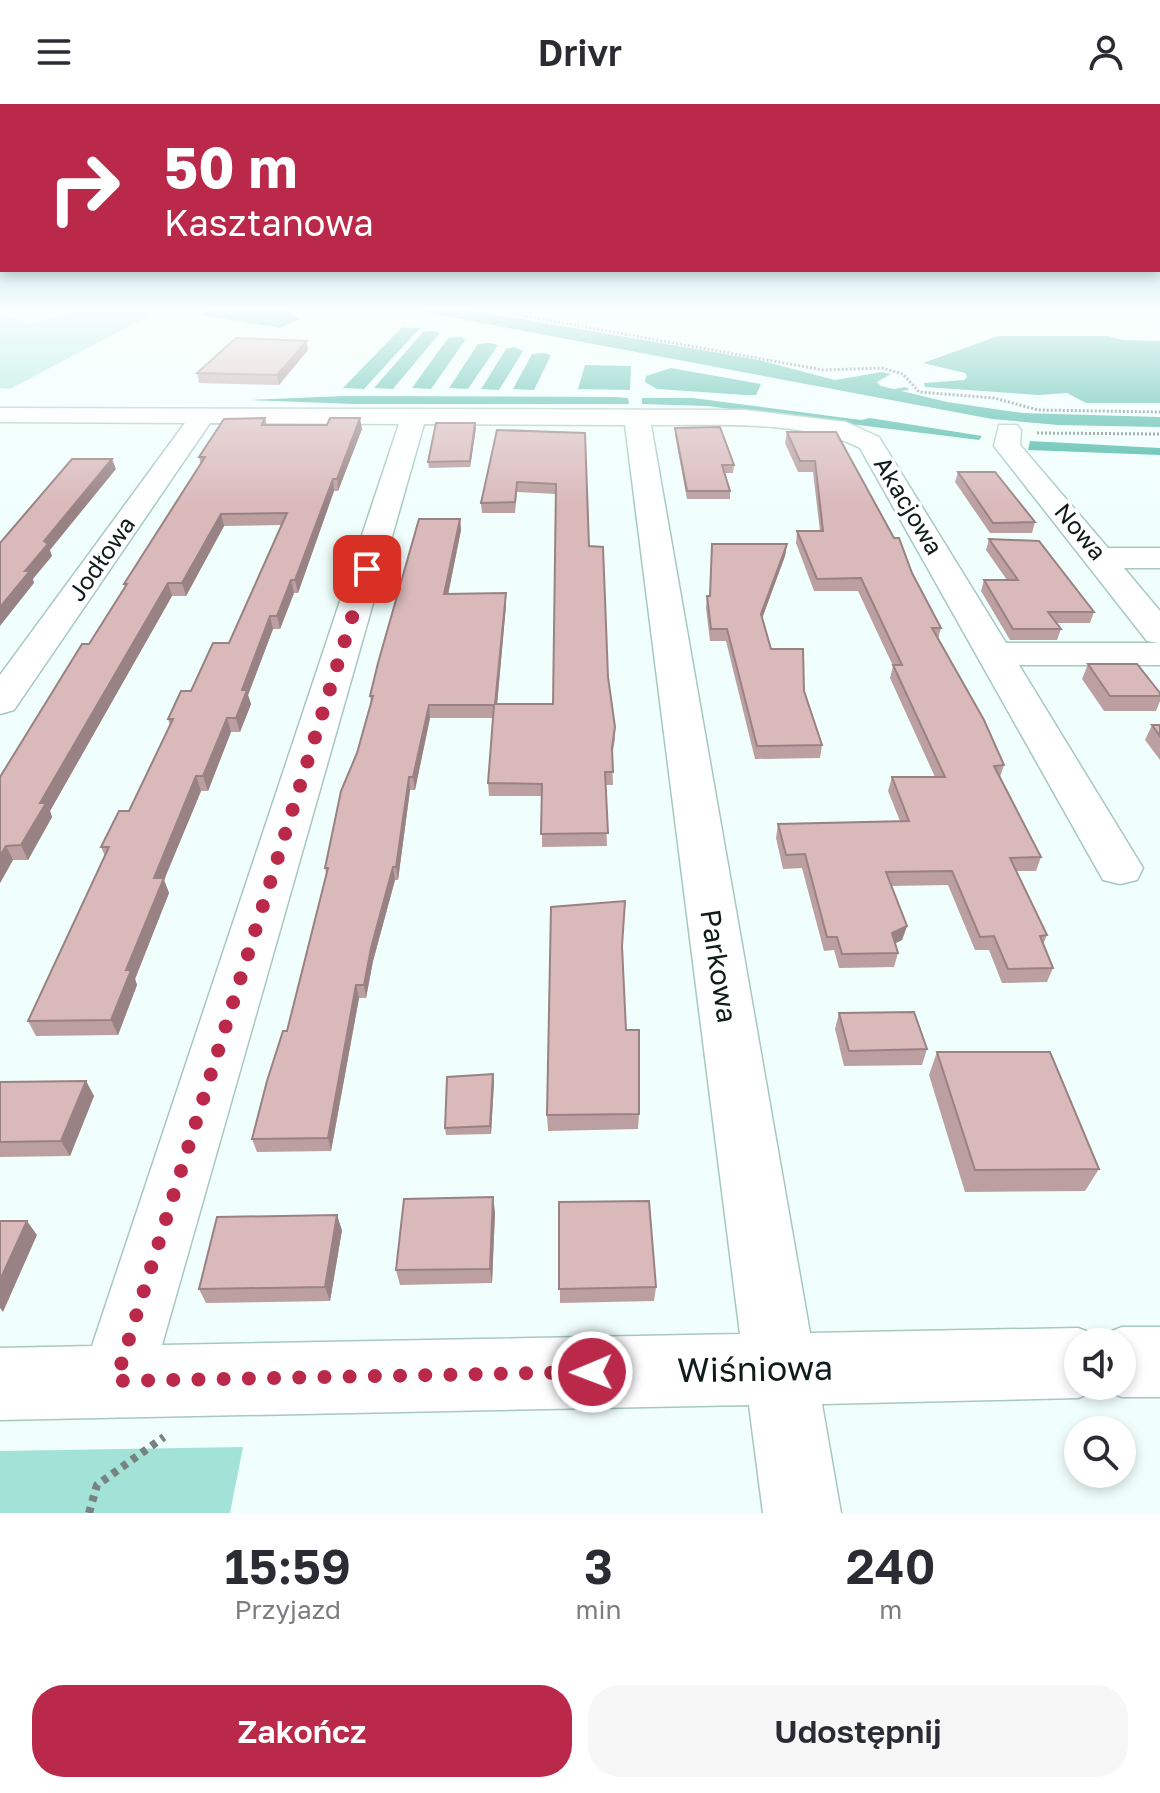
<!DOCTYPE html>
<html lang="pl">
<head>
<meta charset="utf-8">
<style>
	:root { --surface:#fff; --page:#f7f7f7; --text:#2b2b33; --muted:#7c7c81; --accent:#ba2949 }
	body { margin:0; font-family:"Golos Text",sans-serif; background:var(--page); color:var(--text); height:100vh; display:flex; flex-direction:column; font-size:30px; white-space:nowrap }
	* { box-sizing:border-box; margin:0 }
	p { font-size:26px; color:var(--muted) }
	.icon { flex:none; width:44px; height:44px; fill:none; stroke:currentColor; stroke-width:2; stroke-linecap:round; stroke-linejoin:round }
	.map { position:relative; height:1409px; overflow:hidden }
	.panel { display:flex; flex-direction:column; background:var(--surface); flex:1 }
	.panel>* { flex:none }
	.banner { position:absolute; left:0px; top:0px; width:1160px; height:168px; box-shadow:0 4px 12px #0003; background:#ba2949; color:#fff; overflow:hidden }
	.controls { position:absolute; left:1064px; top:1224px; display:grid; gap:16px }
	.controls a { display:grid; place-items:center; width:72px; height:72px; border-radius:50%; background:var(--surface); box-shadow:0 4px 12px #0003; font-size:40px }
	.pin { position:absolute; display:grid; place-items:center; width:68px; height:68px; color:#fff; margin:-34px; border-radius:16px; box-shadow:0 4px 12px #0006 }
	.me { position:absolute; width:88px; margin:-44px; rotate:269deg; stroke-linejoin:round; filter:drop-shadow(0 0 6px #0008) }
	.turn { display:flex; align-items:center; gap:28px; height:168px; padding:0 32px; font-size:36px }
	.turn .icon { width:104px; height:104px; stroke-width:2.5 }
	.turn b { display:block; font-size:56px; line-height:68px }
	.eta { display:flex; justify-content:space-evenly; align-items:center; height:136px; text-align:center }
	.eta b { font-size:48px; font-weight:600; line-height:56px }
	.cta { display:flex; gap:16px; margin-top:auto; padding:16px 32px }
	.cta a { flex:1; height:92px; border-radius:32px; background:var(--accent); color:#fff; font-size:32px; font-weight:600; line-height:92px; text-align:center }
	.cta a+a { background:var(--page); color:var(--text) }
	header { display:flex; justify-content:space-between; align-items:center; height:104px; padding:0 32px; background:var(--surface); font-size:36px; font-weight:600 }
	.map>svg:first-child { display:block }
	.green { fill:#a3e2d6 }
	.water { fill:#47b5a4 }
	.lines { fill:none; stroke-linecap:round; stroke-linejoin:round }
	.stream { fill:#47b5a4; fill-rule:evenodd }
	.minor-casing { stroke:#a6c8c1; stroke-width:3 }
	.path-far1 { stroke:#768381; stroke-width:3; stroke-dasharray:2 2; stroke-linecap:butt }
	.path { stroke:#768381; stroke-width:8; stroke-dasharray:6 6; stroke-linecap:butt }
	.minor { fill:#fff; fill-rule:evenodd }
	.wall { fill:#bb9fa1 }
	.shaded-wall { fill:#998283 }
	.building { fill:#dab9bb; stroke:#998283; stroke-width:2 }
	.route { stroke:#ba2949; stroke-width:14; stroke-dasharray:0 25.2 }
	.labels { text-anchor:middle; stroke-width:7; stroke-linejoin:round; paint-order:stroke }
	.far-street-label { font-size:24px; fill:#0f1c1a; stroke:#fff }
	.street-label { font-size:28px; fill:#0f1c1a; stroke:#fff }
	.near-street-label { font-size:34px; fill:#0f1c1a; stroke:#fff }
</style>
</head>
<body>
<header><svg class="icon" aria-label="menu" viewBox="0 0 24 24"><path d="M4 6h16M4 12h16M4 18h16"/></svg>Drivr<svg class="icon" aria-label="person" viewBox="0 0 24 24"><circle cx="12" cy="8" r="4"/><path d="M4 21q1-7 8-7t8 7"/></svg></header>
<div class="map">
<svg width="1160" height="1409" viewBox="0 0 1160 1409">
	<rect width="100%" height="100%" fill="#f1fffc"/>
	<path class="green" d="M 91,206 L 160,206 L 10,285 L 0,284 L 0,212 L 31,219 Z
		M 243,1343 L 230,1409 L 0,1409 L 0,1347 Z"/>
	<path class="water" d="M 209,206 L 293,206 L 291,209 L 300,215 L 280,224 L 201,211 Z
		M 413,206 L 467,206 L 516,214 L 759,256 L 835,276 L 882,268 L 891,270 L 877,278 L 881,282 L 947,298 L 1022,309 L 1160,313 L 1160,323 L 1058,321 L 992,315 Z
		M 402,223 L 420,224 L 364,285 L 343,284 Z
		M 434,227 L 440,229 L 393,285 L 374,284 L 423,228 Z
		M 998,232 L 1108,232 L 1122,236 L 1160,237 L 1160,299 L 1086,299 L 1067,289 L 1039,291 L 925,283 L 924,279 L 964,276 L 967,273 L 965,269 L 923,259 Z
		M 460,233 L 466,235 L 431,285 L 412,284 L 448,234 Z
		M 490,239 L 498,241 L 468,285 L 449,284 L 478,240 Z
		M 515,243 L 523,247 L 499,286 L 481,285 L 506,245 Z
		M 543,249 L 551,251 L 534,286 L 513,285 L 532,250 Z
		M 585,261 L 631,262 L 630,286 L 578,285 Z
		M 671,264 L 761,280 L 756,291 L 746,291 L 657,285 L 645,278 L 646,272 Z
		M 345,292 L 615,293 L 628,294 L 629,300 L 355,300 L 250,296 Z
		M 642,294 L 693,294 L 861,316 L 870,314 L 982,332 L 979,336 L 707,302 L 642,300 Z
		M 1030,337 L 1160,344 L 1160,351 L 1028,346 Z"/>
	<g class="lines">
		<path class="stream" d="M 906,283 L 909,285 L 908,286 L 879,290 L 876,288 Z"/>
		<g class="minor-casing">
			<path id="minor" d="M 0,304 L 744,306 L 846,318 L 879,333 L 1006,539 L 1158,539 L 1147,537 L 994,342 L 999,321 L 1017,321 L 1021,326 L 1020,341 L 1108,444 L 1160,444 L 1160,464 L 1124,464 L 1160,507 L 1160,561 L 1019,561 L 1143,764 L 1137,776 L 1120,780 L 1103,776 L 860,344 C 808,316 710,321 651,321 L 810,1229 L 1078,1224 L 1099,1232 L 1122,1223 L 1160,1223 L 1160,1293 L 1122,1293 L 1101,1285 L 1078,1294 L 822,1300 L 841,1409 L 763,1409 L 749,1301 L 0,1316 L 0,1244 L 92,1242 L 399,320 L 210,319 L 14,606 L 0,610 L 0,571 L 185,319 L 0,318 ZM 424,320 L 625,321 L 740,1230 L 162,1241 ZM 1078,1238 L 1122,1238 L 1122,1282 L 1078,1282 Z"/>
		</g>
		<path class="path-far1" d="M 491,206 L 823,266 L 882,264 L 903,270 L 919,288 L 994,294 L 1038,306 L 1160,308
			M 1037,329 L 1160,330"/>
		<path class="path" d="M 89,1409 L 97,1381 L 164,1333"/>
		<use href="#minor" class="minor"/>
	</g>
	<path class="wall" d="M 308,246 L 279,281 L 199,279 L 197,269 Z
		M 265,314 L 267,321 L 362,325 L 338,387 L 334,387 L 298,489 L 294,489 L 280,525 L 273,525 L 248,591 L 251,600 L 240,628 L 231,628 L 208,687 L 201,687 L 164,776 L 169,789 L 135,875 L 137,881 L 118,931 L 36,932 L 28,917 L 105,752 L 101,743 L 129,707 L 170,621 L 168,615 L 229,539 L 281,421 L 224,422 L 186,492 L 172,492 L 50,707 L 52,713 L 28,756 L 13,756 L 0,779 L 0,673 L 89,540 L 125,483 L 124,480 L 201,361 L 199,353 Z
		M 476,324 L 470,363 L 429,364 L 428,358 Z
		M 675,324 L 734,361 L 733,369 L 725,369 L 730,387 L 730,395 L 687,395 L 675,331 Z
		M 787,328 L 836,328 L 941,524 L 938,535 L 1004,661 L 1000,673 L 1041,753 L 1036,767 L 1016,767 L 1047,831 L 1043,841 L 1053,864 L 1047,878 L 1002,879 L 989,846 L 975,846 L 948,781 L 891,782 L 907,822 L 902,836 L 895,839 L 898,849 L 894,863 L 839,864 L 834,846 L 824,847 L 802,764 L 783,765 L 776,734 L 778,720 L 900,717 L 888,687 L 892,673 L 935,673 L 890,574 L 893,562 L 858,487 L 814,487 L 796,439 L 797,427 L 820,427 L 813,368 L 798,368 L 785,339 Z
		M 585,329 L 589,442 L 608,573 L 615,635 L 612,652 L 613,681 L 605,681 L 607,742 L 542,743 L 542,692 L 489,692 L 488,679 L 493,614 L 430,614 L 415,686 L 410,686 L 398,776 L 395,776 L 373,857 L 366,894 L 359,894 L 331,1047 L 257,1048 L 252,1035 L 287,927 L 326,770 L 325,764 L 371,599 L 370,592 L 460,415 L 461,426 L 448,490 L 506,501 L 497,600 L 553,600 L 556,390 L 517,388 L 515,409 L 482,409 L 481,399 Z
		M 958,368 L 1035,418 L 1032,429 L 990,429 L 955,378 Z
		M 989,435 L 1094,508 L 1090,519 L 1056,519 L 1061,525 L 1057,536 L 1010,536 L 981,487 L 984,476 L 1007,476 L 986,446 Z
		M 712,440 L 787,440 L 785,452 L 762,515 L 771,545 L 804,587 L 822,641 L 820,654 L 755,655 L 726,537 L 710,537 L 706,504 L 707,492 L 710,492 Z
		M 1088,560 L 1160,589 L 1160,597 L 1156,607 L 1104,607 L 1082,575 Z
		M 1152,621 L 1160,621 L 1160,656 L 1145,636 Z
		M 622,847 L 626,926 L 639,1010 L 638,1025 L 548,1027 L 547,1011 Z
		M 839,909 L 927,945 L 922,961 L 844,962 L 835,925 Z
		M 937,948 L 1099,1065 L 1085,1087 L 965,1088 L 929,971 Z
		M 493,970 L 494,978 L 491,1030 L 446,1031 L 445,1024 Z
		M 86,977 L 94,992 L 70,1052 L 0,1053 L 0,978 Z
		M 559,1098 L 656,1183 L 654,1197 L 560,1199 Z
		M 495,1108 L 492,1179 L 400,1181 L 396,1166 Z
		M 342,1126 L 330,1197 L 206,1199 L 199,1185 Z"/>
	<path class="shaded-wall" d="M 307,237 L 308,246 L 279,281 L 277,271 Z
		M 360,314 L 362,325 L 338,387 L 337,375 Z
		M 475,319 L 476,324 L 470,363 L 470,357 Z
		M 112,355 L 116,365 L 50,446 L 52,452 L 33,475 L 34,479 L 0,522 L 0,503 L 44,437 Z
		M 333,375 L 334,387 L 298,489 L 295,476 Z
		M 221,410 L 224,422 L 186,492 L 182,479 Z
		M 460,415 L 461,426 L 446,501 L 444,490 Z
		M 787,440 L 785,452 L 759,522 L 761,510 Z
		M 291,476 L 294,489 L 280,525 L 277,512 Z
		M 168,479 L 172,492 L 50,707 L 52,713 L 28,756 L 21,741 L 40,699 Z
		M 506,489 L 506,501 L 496,613 L 495,600 Z
		M 270,512 L 273,525 L 248,591 L 251,600 L 240,628 L 236,614 L 242,586 Z
		M 429,601 L 430,614 L 415,686 L 413,673 Z
		M 227,614 L 231,628 L 208,687 L 203,672 Z
		M 196,672 L 201,687 L 164,776 L 169,789 L 135,875 L 137,881 L 118,931 L 111,916 L 154,774 Z
		M 409,673 L 410,686 L 398,776 L 396,763 Z
		M 6,742 L 13,756 L 0,779 L 0,752 Z
		M 393,763 L 395,776 L 373,857 L 366,894 L 364,881 L 371,844 Z
		M 907,822 L 902,836 L 888,843 L 892,829 Z
		M 356,881 L 359,894 L 331,1047 L 328,1034 Z
		M 493,970 L 494,978 L 491,1030 L 490,1022 Z
		M 86,977 L 94,992 L 70,1052 L 61,1037 Z
		M 493,1093 L 495,1108 L 492,1179 L 490,1165 Z
		M 337,1111 L 342,1126 L 330,1197 L 325,1183 Z
		M 27,1117 L 37,1131 L 3,1208 L 0,1204 L 0,1176 Z"/>
	<path class="building" d="M 236,234 L 307,237 L 277,271 L 197,269 Z
		M 265,314 L 262,321 L 327,321 L 330,314 L 360,314 L 337,375 L 333,375 L 295,476 L 291,476 L 277,512 L 270,512 L 242,586 L 247,586 L 236,614 L 227,614 L 203,672 L 196,672 L 154,774 L 164,774 L 126,866 L 131,866 L 111,916 L 28,917 L 109,743 L 101,743 L 119,707 L 129,707 L 173,615 L 168,615 L 181,587 L 191,587 L 213,539 L 229,539 L 287,409 L 221,410 L 182,479 L 168,479 L 40,699 L 46,699 L 21,741 L 6,742 L 0,752 L 0,673 L 82,540 L 89,540 L 127,480 L 124,480 L 205,353 L 199,353 L 224,315 Z
		M 436,319 L 475,319 L 470,357 L 428,358 Z
		M 720,323 L 734,361 L 722,361 L 730,387 L 687,387 L 675,324 Z
		M 497,326 L 585,329 L 589,442 L 603,443 L 608,573 L 615,623 L 612,644 L 613,668 L 605,668 L 608,729 L 541,730 L 542,680 L 488,679 L 494,601 L 429,601 L 413,673 L 409,673 L 396,763 L 393,763 L 371,844 L 364,881 L 356,881 L 328,1034 L 252,1035 L 267,977 L 283,927 L 287,927 L 328,764 L 325,764 L 341,687 L 357,649 L 373,592 L 370,592 L 378,559 L 419,415 L 460,415 L 444,490 L 506,489 L 495,600 L 553,600 L 556,380 L 517,378 L 515,398 L 481,399 Z
		M 787,328 L 836,328 L 894,434 L 899,434 L 912,469 L 941,524 L 932,524 L 984,616 L 1004,661 L 994,662 L 1041,753 L 1010,754 L 1047,831 L 1040,832 L 1053,864 L 1008,865 L 994,832 L 980,833 L 952,767 L 886,768 L 907,822 L 892,829 L 898,849 L 842,850 L 837,833 L 827,833 L 805,750 L 786,751 L 778,720 L 909,717 L 892,673 L 945,673 L 893,561 L 902,561 L 861,474 L 817,475 L 797,427 L 823,427 L 815,357 L 800,357 Z
		M 72,355 L 112,355 L 44,437 L 48,440 L 25,467 L 30,467 L 0,503 L 0,439 Z
		M 958,368 L 995,368 L 1035,418 L 993,419 Z
		M 989,435 L 1039,437 L 1094,508 L 1048,508 L 1061,525 L 1013,525 L 984,476 L 1018,476 Z
		M 712,440 L 787,440 L 761,510 L 771,545 L 803,545 L 804,587 L 822,641 L 757,642 L 727,525 L 711,525 L 707,492 L 710,492 Z
		M 1088,560 L 1137,560 L 1160,589 L 1160,592 L 1110,592 Z
		M 1152,621 L 1160,621 L 1160,632 Z
		M 625,797 L 622,842 L 626,926 L 639,926 L 639,1010 L 547,1011 L 551,803 Z
		M 914,908 L 927,945 L 849,947 L 839,909 Z
		M 937,948 L 1050,948 L 1099,1065 L 975,1066 Z
		M 493,970 L 490,1022 L 445,1024 L 447,973 Z
		M 86,977 L 61,1037 L 0,1038 L 0,978 Z
		M 493,1093 L 490,1165 L 396,1166 L 404,1095 Z
		M 649,1097 L 656,1183 L 559,1185 L 559,1098 Z
		M 337,1111 L 325,1183 L 199,1185 L 217,1113 Z
		M 0,1117 L 27,1117 L 0,1176 Z"/>
	<linearGradient id="sky" x2="0" y2="1"><stop stop-color="#67b4cd"/><stop offset="0.51" stop-color="#f9fffe"/><stop offset="1" stop-color="#f9fffe" stop-opacity="0"/></linearGradient>
	<rect width="1160" height="403" fill="url(#sky)"/>
	<g class="lines">
		<path class="route" d="M 367,465 L 116,1277 L 592,1268"/>
	</g>
	<g class="labels">
		<g class="far-street-label">
			<text transform="translate(908 402) rotate(59)" y="8">Akacjowa</text>
			<text transform="translate(1080 428) rotate(50)" y="8">Nowa</text>
			<text transform="translate(102 455) rotate(-55)" y="8">Jodłowa</text>
		</g>
		<g class="street-label">
			<text transform="translate(719 862) rotate(81)" y="10">Parkowa</text>
		</g>
		<g class="near-street-label">
			<text transform="translate(755 1265) rotate(-1)" y="12">Wiśniowa</text>
		</g>
	</g>
</svg>
<div class="controls">
<a><svg class="icon" aria-label="sound" viewBox="0 0 24 24"><path d="M4 9h4l5-4v14l-5-4H4zM17 9q2 3 0 6"/></svg></a>
<a><svg class="icon" aria-label="search" viewBox="0 0 24 24"><circle cx="10" cy="10" r="6"/><path d="M15 15l6 6"/></svg></a>
</div>
<div class="pin" style="left:367px;top:465px;background:#d93025"><svg class="icon" aria-label="arrive" viewBox="0 0 24 24"><path d="M6 21V4h12l-3 4 3 4H6"/></svg></div>
<svg class="me" style="left:592px;top:1268px" viewBox="-20 -20 40 40"><circle r="17" fill="#ba2949" stroke="#fff" stroke-width="3"/><path d="M0-11L8 9 0 5-8 9z" fill="#fff"/></svg>
<div class="banner">
<div class="turn"><svg class="icon" aria-label="right" viewBox="0 0 24 24"><path d="M7 20v-9h11M14 6l5 5-5 5"/></svg><div><b>50 m</b>Kasztanowa</div></div>
</div>
</div>
<section class="panel">
<div class="eta">
<div><b>15:59</b><p>Przyjazd</p></div>
<div><b>3</b><p>min</p></div>
<div><b>240</b><p>m</p></div>
</div>
<div class="cta"><a>Zakończ</a><a>Udostępnij</a></div>
</section>
</body>
</html>
